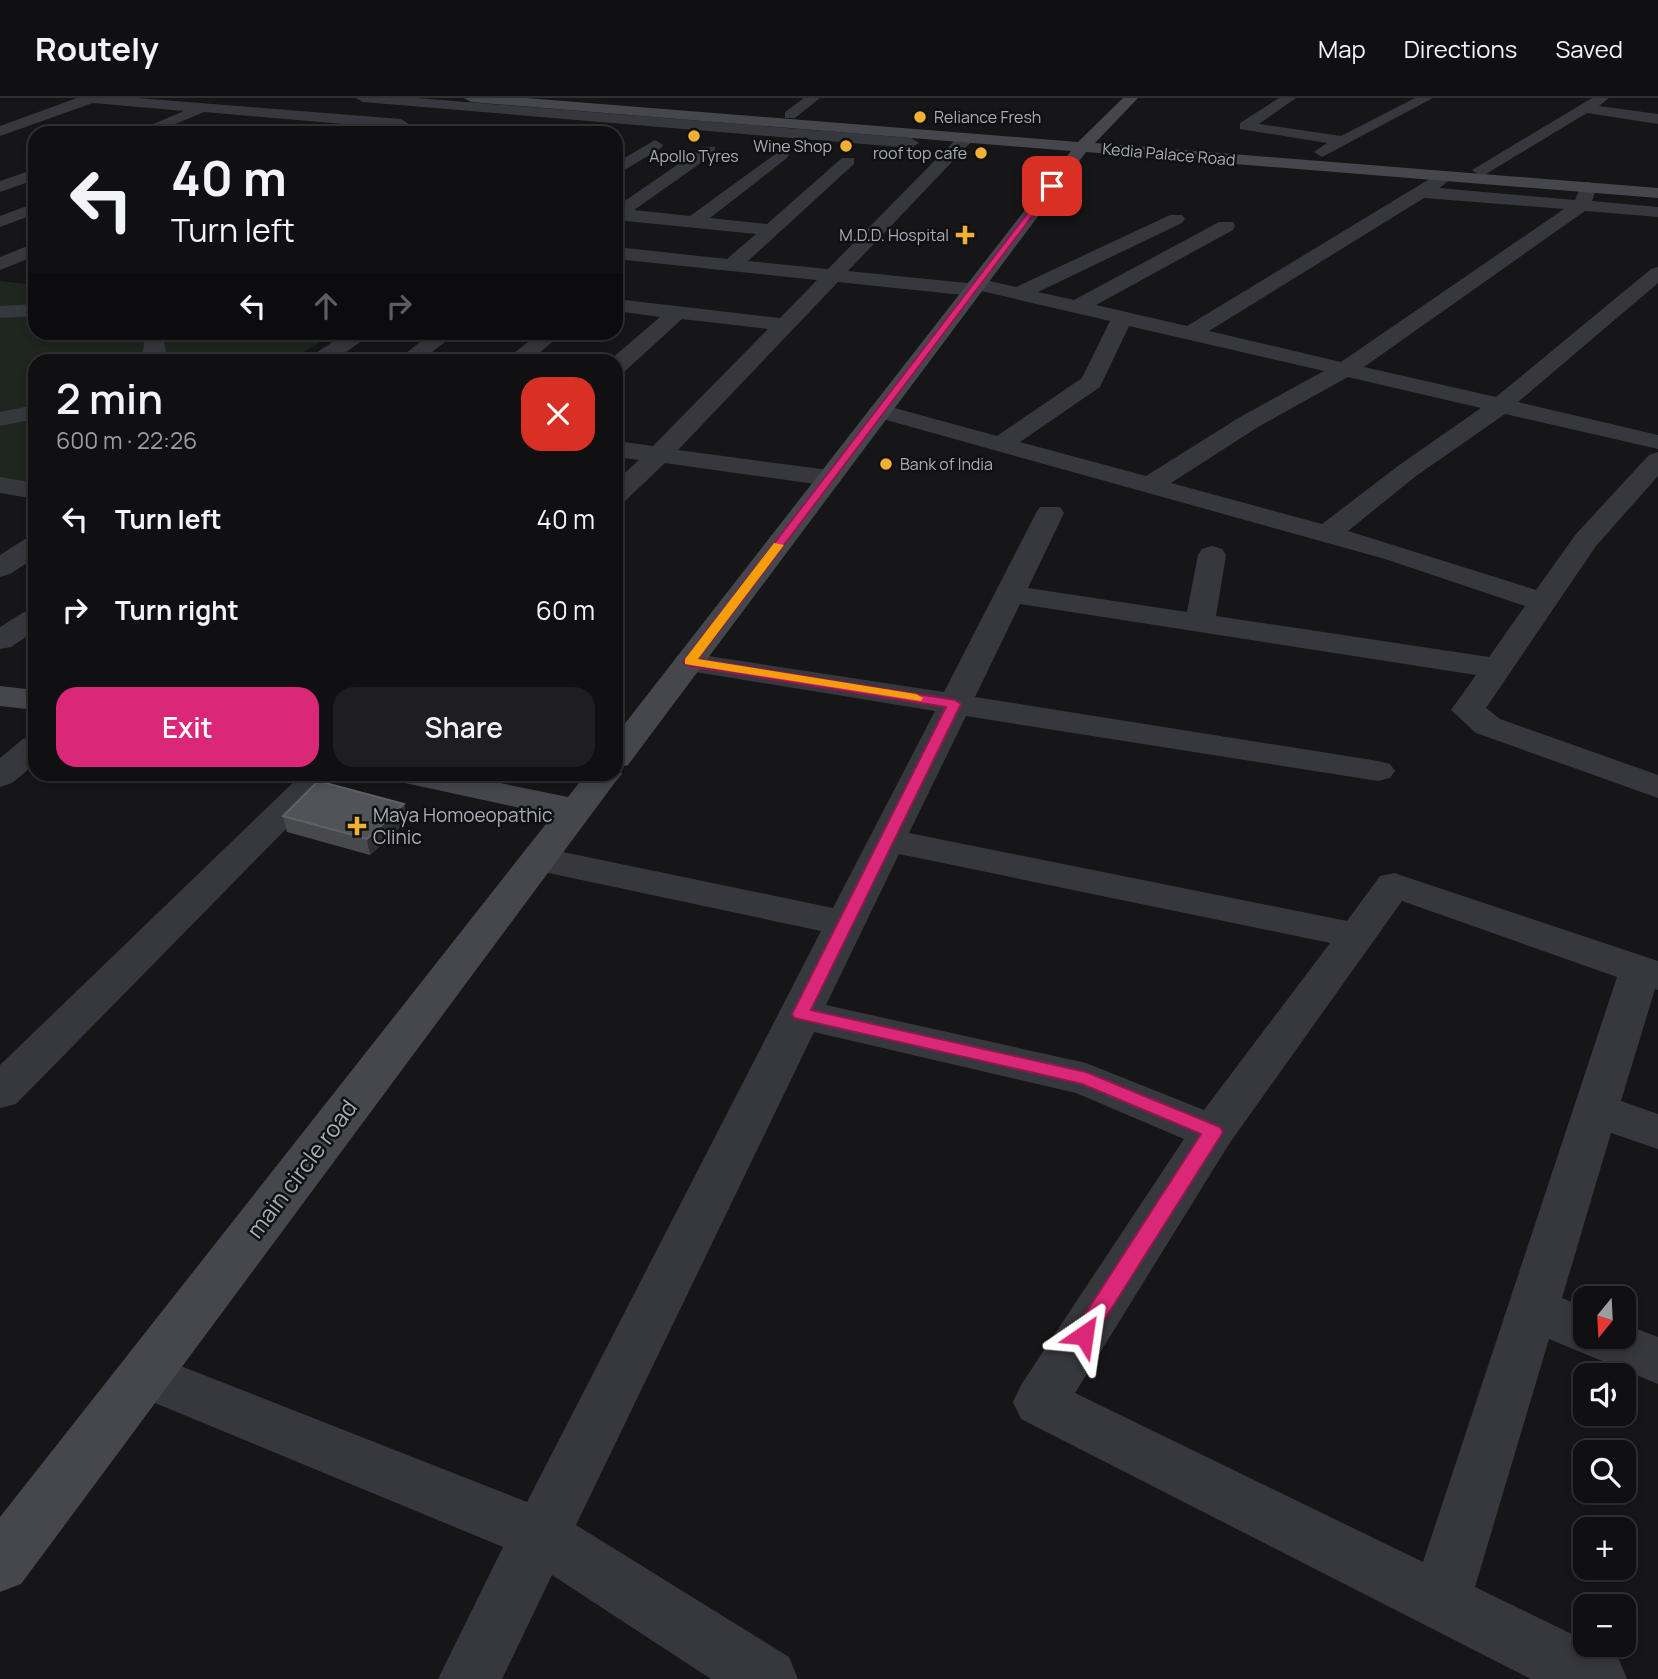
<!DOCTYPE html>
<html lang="en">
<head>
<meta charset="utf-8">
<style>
	:root { --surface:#101012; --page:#1e1e20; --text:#f1f3f6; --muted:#9c9d9f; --line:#303032; --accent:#db2777 }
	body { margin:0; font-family:Manrope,sans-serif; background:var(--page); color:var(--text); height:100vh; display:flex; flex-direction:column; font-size:26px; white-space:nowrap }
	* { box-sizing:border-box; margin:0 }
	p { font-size:23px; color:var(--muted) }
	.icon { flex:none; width:38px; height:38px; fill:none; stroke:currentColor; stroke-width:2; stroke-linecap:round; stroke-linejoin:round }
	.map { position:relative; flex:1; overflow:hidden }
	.details { position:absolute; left:28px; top:256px; width:595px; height:427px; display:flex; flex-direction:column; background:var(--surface); border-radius:21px; box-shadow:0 4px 10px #0003,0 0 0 2px var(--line) }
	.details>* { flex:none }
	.hud { position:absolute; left:28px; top:28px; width:595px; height:214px; border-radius:21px; box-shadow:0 4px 10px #0003,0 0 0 2px var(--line); background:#101012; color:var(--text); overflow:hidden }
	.needle { width:46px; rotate:198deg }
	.fabs { position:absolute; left:1573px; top:1188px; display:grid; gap:14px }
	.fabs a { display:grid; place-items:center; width:63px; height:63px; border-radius:14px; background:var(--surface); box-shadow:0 4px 10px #0003,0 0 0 2px var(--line); font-size:35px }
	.pin { position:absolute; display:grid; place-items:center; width:60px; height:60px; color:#fff; margin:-30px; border-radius:14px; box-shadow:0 4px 10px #0006 }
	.me { position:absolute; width:77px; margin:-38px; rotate:32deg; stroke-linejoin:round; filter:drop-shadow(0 0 5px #0008) }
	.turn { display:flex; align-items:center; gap:24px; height:147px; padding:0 28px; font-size:32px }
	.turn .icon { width:91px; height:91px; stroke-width:2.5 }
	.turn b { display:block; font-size:49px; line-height:60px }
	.lanes { display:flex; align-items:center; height:66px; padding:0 28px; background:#0003; justify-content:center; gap:35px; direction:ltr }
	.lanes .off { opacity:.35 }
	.round { display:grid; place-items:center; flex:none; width:74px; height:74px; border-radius:21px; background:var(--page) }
	.head { display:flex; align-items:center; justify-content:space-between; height:119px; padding:0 28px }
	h1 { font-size:42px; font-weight:600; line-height:52px }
	.primary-button { display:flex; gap:14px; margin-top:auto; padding:14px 28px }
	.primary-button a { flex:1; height:80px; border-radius:21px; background:var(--accent); color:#fff; font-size:28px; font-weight:600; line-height:80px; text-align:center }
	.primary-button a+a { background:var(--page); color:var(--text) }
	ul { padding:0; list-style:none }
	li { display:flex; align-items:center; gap:21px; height:91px; padding:0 28px }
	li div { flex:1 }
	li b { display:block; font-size:26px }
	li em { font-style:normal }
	header { display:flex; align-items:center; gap:42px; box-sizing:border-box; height:98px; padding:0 35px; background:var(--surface); border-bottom:2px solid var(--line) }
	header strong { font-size:33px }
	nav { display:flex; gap:38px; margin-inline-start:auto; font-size:24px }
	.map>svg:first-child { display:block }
	.green { fill:#1e261f }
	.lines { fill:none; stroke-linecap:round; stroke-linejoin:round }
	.street { fill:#37383d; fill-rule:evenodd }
	.secondary { fill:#45474d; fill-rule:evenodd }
	.wall { fill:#47494d }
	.shaded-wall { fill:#2f3033 }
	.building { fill:#525359; stroke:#5f6168; stroke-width:2 }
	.route { fill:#db2777; stroke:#8e194d; stroke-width:2 }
	.slow { fill:#f59e0b }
	.poi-dot { fill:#f2b134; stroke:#111113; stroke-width:2.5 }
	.labels { text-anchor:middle; stroke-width:5; stroke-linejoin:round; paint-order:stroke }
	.far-poi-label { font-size:16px; fill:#a8adb8; stroke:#111113; text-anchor:end }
	.far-street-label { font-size:16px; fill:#a8adb8; stroke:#111113 }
	.poi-label { font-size:19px; fill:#a8adb8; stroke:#111113; text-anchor:start }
	.near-street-label { font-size:23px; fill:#a8adb8; stroke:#111113 }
</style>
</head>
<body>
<header>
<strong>Routely</strong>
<nav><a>Map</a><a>Directions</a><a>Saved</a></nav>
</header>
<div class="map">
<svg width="1658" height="1581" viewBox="0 0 1658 1581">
	<rect width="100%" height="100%" fill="#161618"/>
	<path class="green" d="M 0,183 L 35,187 L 35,234 L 336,235 L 290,262 L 35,262 L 35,386 L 0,381 Z"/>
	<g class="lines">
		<path class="street" d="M 77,0 L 138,0 L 401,21 L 409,26 L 401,31 L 204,14 L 154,35 L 132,35 L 184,13 L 93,5 L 0,38 L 0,28 Z
			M 356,0 L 417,0 L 911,40 L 919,45 L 911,50 L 363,4 Z
			M 804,0 L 820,0 L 795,20 L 785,20 L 785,14 Z
			M 1279,0 L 1296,0 L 1259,26 L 1341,38 L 1415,0 L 1433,0 L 1322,59 L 1314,54 L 1327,45 L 1240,31 L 1240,25 Z
			M 1592,0 L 1609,0 L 1599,8 L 1658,16 L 1658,26 L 1587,15 L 1486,76 L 1480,77 L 1472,72 Z
			M 966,35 L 974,40 L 972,43 L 848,173 L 967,185 L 977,180 L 1016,189 L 1170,117 L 1182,117 L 1185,121 L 1182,125 L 1038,194 L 1074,202 L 1219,124 L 1233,124 L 1235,128 L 1233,132 L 1096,207 L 1187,228 L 1441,74 L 1447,73 L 1455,78 L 1439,90 L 1575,102 L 1582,85 L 1588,84 L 1597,89 L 1592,103 L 1658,109 L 1658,119 L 1585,113 L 1364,269 L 1496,299 L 1651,171 L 1658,169 L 1658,185 L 1518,304 L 1658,337 L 1658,351 L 1505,316 L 1416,378 L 1348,433 L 1536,492 L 1576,436 L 1649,357 L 1658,354 L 1658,378 L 1596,448 L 1486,610 L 1500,621 L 1658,677 L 1658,700 L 1476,635 L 1451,612 L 1476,577 L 1020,506 L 975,599 L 1378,663 L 1390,666 L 1395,673 L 1390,680 L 1378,683 L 966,618 L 909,735 L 1347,823 L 1380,778 L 1394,775 L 1658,863 L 1658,892 L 1655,891 L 1621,1003 L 1658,1016 L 1658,1051 L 1611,1035 L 1562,1200 L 1586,1210 L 1586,1239 L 1624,1239 L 1624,1226 L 1658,1239 L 1658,1286 L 1549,1241 L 1475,1489 L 1586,1543 L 1586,1547 L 1594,1547 L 1618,1559 L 1627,1581 L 1531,1581 L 1021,1321 L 1013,1304 L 1021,1287 L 1184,1041 L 1076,995 L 814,934 L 576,1427 L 789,1559 L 798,1581 L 711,1581 L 552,1477 L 502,1581 L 438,1581 L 503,1449 L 126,1293 L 118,1277 L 126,1261 L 145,1254 L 527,1404 L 821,833 L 539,773 L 526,769 L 520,761 L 526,753 L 539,749 L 833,810 L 935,613 L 689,573 L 678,571 L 673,564 L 678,557 L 689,555 L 944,594 L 1036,415 L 1040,409 L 1060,409 L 1064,415 L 1028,490 L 1187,514 L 1198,457 L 1202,451 L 1212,448 L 1222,451 L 1226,457 L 1216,518 L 1489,559 L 1525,508 L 1385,461 L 872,318 L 868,313 L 872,308 L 880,306 L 997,338 L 1082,280 L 1110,223 L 981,193 L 972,198 L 838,184 L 678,352 L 829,372 L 838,374 L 842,380 L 838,386 L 829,388 L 665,365 L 625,403 L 616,405 L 616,383 L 639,362 L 616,359 L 616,343 L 653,348 L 768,231 L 682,221 L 624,274 L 616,276 L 616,262 L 610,262 L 660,219 L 616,213 L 616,201 L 780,220 L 817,182 L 616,161 L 616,149 L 727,161 L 756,136 L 616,122 L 616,109 L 703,49 L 715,49 L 715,55 L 634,112 L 690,118 L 781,52 L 789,57 L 787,60 L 710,120 L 767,126 L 842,60 L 854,60 L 854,66 L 748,163 L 828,171 L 960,37 ZM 1424,100 L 1564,111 L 1341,264 L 1209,233 ZM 1129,228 L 1324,273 L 1240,319 L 1146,378 L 1020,344 L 1100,289 ZM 1348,279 L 1481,310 L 1398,368 L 1322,426 L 1171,385 L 1258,329 ZM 899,756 L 1330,845 L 1204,1012 L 1086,965 L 826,907 ZM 1402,803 L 1617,879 L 1423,1464 L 1075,1295 L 1229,1046 Z
			M 655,42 L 663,47 L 661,50 L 616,77 L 616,65 Z
			M 35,71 L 35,82 L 0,94 L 0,83 Z
			M 35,105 L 35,116 L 0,129 L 0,118 Z
			M 35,145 L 35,158 L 0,172 L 0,159 Z
			M 35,206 L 35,218 L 0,220 L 0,208 Z
			M 139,234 L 163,236 L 166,255 L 161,262 L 138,262 C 144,251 147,246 139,234 Z
			M 348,234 L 374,234 L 335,262 L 310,262 L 313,257 Z
			M 433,234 L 458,234 L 422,262 L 397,262 Z
			M 540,234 L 564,234 L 531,262 L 506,262 Z
			M 35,307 L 35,321 L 0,328 L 0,314 Z
			M 0,379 L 35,385 L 35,401 L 0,395 Z
			M 35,439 L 35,460 L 10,476 L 0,479 L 0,457 L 25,441 Z
			M 35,511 L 35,533 L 11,549 L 0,551 L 0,529 L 24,514 Z
			M 35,638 L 35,666 L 12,685 L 0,689 L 0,660 L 23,641 Z
			M 302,676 L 340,676 L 16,1006 L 0,1010 L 0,967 Z"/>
		<path class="secondary" d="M 464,0 L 526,0 L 1078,44 L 1123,0 L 1138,0 L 1095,45 L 1658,90 L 1658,100 L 1086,54 L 628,667 L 617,670 L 622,676 L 616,683 L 21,1486 L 0,1494 L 0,1419 L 553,717 L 396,683 L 391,676 L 456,676 L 568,699 L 586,676 L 616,676 L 616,637 L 1071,53 L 471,4 Z
			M 0,588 L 35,592 L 35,612 L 0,608 Z"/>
	</g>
	<path class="wall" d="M 404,706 L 408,722 L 370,757 L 287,734 L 283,718 Z"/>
	<path class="shaded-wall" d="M 404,706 L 408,722 L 370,757 L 367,741 Z"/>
	<path class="building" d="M 318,683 L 404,706 L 367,741 L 283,718 Z"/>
	<path class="route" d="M 1049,87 L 1055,88 L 698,561 L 955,602 L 961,606 L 811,912 L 1086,974 L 1220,1029 L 1223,1034 L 1220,1039 L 1091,1243 L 1084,1246 L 1076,1243 L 1073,1237 L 1076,1230 L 1201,1036 L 1082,986 L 794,920 L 792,916 L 946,609 L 689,568 L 683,564 Z"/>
	<path class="slow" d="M 774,445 L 784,447 L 698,561 L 916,596 L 923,600 L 921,603 L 685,566 L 685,561 Z"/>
	<g class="poi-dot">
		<circle cx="920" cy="19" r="7"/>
		<circle cx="694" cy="38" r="7"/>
		<circle cx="846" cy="48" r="7"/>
		<circle cx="981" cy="55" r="7"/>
		<path d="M961.5 126.5h7v7h7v7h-7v7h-7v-7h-7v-7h7z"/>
		<circle cx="886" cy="366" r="7"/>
		<path d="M353.5 717.5h7v7h7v7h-7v7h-7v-7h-7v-7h7z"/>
	</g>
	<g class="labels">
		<g class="far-poi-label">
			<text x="934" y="25" text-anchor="start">Reliance Fresh</text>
			<text x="832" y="54">Wine Shop</text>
			<text x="967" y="61">roof top cafe</text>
			<text x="694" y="64" text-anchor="middle">Apollo Tyres</text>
			<text x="949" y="143">M.D.D. Hospital</text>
			<text x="900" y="372" text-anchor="start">Bank of India</text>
		</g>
		<g class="far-street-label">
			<text transform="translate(1169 56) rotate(5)" y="6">Kedia Palace Road</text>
		</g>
		<g class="poi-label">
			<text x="373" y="724">Maya Homoeopathic<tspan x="373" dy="22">Clinic</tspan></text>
		</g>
		<g class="near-street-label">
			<text transform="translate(302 1071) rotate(-53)" y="8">main circle road</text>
		</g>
	</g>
</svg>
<div class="fabs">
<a><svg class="needle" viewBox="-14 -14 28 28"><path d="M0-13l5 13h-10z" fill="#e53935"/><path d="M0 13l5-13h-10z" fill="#9c9d9f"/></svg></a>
<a><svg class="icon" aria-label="sound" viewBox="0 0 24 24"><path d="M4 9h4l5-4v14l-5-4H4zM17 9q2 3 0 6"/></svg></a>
<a><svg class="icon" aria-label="search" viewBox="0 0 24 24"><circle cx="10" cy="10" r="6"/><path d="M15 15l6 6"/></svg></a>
<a>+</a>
<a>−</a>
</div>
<div class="pin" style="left:1052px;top:88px;background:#d93025"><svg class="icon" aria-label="arrive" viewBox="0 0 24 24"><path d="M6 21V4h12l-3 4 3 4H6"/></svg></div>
<svg class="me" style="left:1084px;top:1237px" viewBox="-20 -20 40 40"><path d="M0-17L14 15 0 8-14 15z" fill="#db2777" stroke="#fff" stroke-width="4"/></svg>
<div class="hud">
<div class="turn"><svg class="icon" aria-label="left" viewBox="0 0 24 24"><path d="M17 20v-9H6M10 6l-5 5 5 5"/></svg><div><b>40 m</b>Turn left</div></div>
<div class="lanes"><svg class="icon" aria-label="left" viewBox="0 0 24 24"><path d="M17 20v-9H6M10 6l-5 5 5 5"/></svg><svg class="icon off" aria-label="ahead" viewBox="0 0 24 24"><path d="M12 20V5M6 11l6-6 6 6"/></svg><svg class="icon off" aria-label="right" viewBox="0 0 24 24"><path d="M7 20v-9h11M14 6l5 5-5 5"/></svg></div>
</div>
<section class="details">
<div class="head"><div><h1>2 min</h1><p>600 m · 22:26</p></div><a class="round" style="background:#d93025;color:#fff"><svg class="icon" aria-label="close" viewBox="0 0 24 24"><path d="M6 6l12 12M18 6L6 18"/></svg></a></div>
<ul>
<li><svg class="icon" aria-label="left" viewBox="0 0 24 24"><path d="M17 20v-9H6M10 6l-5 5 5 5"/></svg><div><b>Turn left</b></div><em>40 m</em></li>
<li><svg class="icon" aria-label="right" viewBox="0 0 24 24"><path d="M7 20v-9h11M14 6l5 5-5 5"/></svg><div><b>Turn right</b></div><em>60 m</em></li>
</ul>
<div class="primary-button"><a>Exit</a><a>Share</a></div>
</section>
</div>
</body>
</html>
